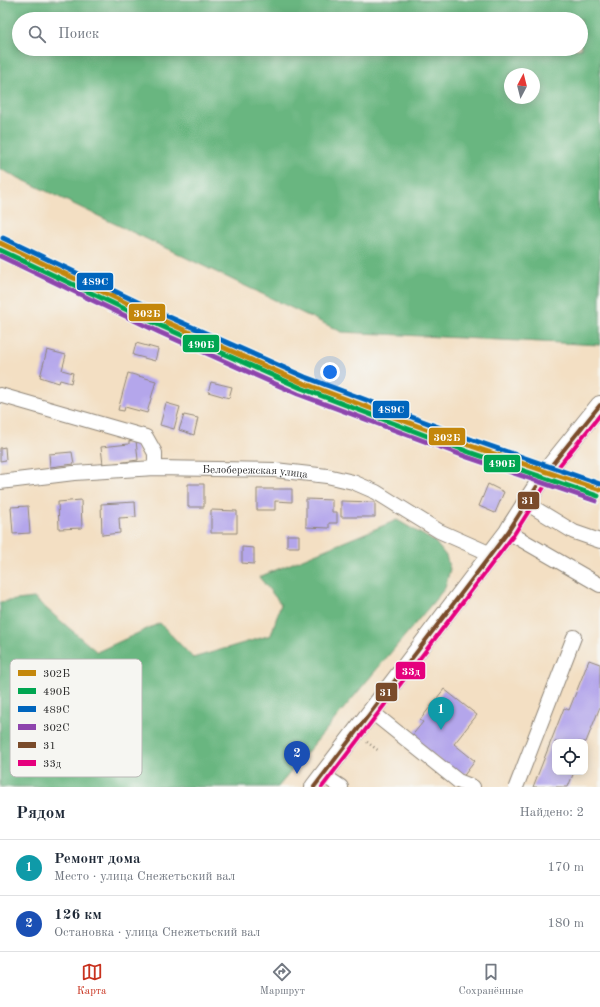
<!DOCTYPE html>
<html lang="ru">
<meta charset="utf-8">
<style>
body{margin:0;font-family:"Old Standard TT",serif;background:#f6f6f7;color:#1f2937}
.controls{position:absolute;right:12px;bottom:12px;display:grid;overflow:hidden;border-radius:8px;box-shadow:0 2px 10px #0003}
.controls button{width:36px;height:36px;display:grid;place-items:center;padding:0;border:0;border-bottom:1px solid #e0e1e3;background:#fff;color:#1f2937;font:20px sans-serif}
.compass{position:absolute;left:504px;top:68px;width:36px;height:36px;border-radius:50%;background:#fff;box-shadow:0 2px 10px #0003;rotate:7deg}
.you{position:absolute;left:330px;top:372px;width:14px;height:14px;margin:-10px;border:3px solid #fff;border-radius:50%;background:#1a73e8;box-shadow:0 0 0 6px #1a73e833}
.badge{display:grid;place-items:center;width:26px;height:26px;border-radius:50%;background:#c8321e;color:#fff;font-size:13px;font-weight:700}
.pin{position:absolute;translate:-50% -33px;filter:drop-shadow(0 1px 2px #0008)}
.pin::after{content:'';position:absolute;top:21px;width:14px;height:12px;background:inherit;clip-path:polygon(0 0,100% 0,50% 100%)}
.list{margin:0;padding:0;list-style:none}
h2{display:flex;justify-content:space-between;align-items:center;height:52px;margin:0;padding:0 16px;font-size:17px}
h2 small{font-size:13px;font-weight:400;color:#747a83}
.list li{display:grid;grid-template-columns:26px 1fr auto;gap:12px;align-items:center;box-sizing:border-box;height:56px;padding:0 16px;border-top:1px solid #e0e1e3}
.list b{display:block;font-size:15px;white-space:nowrap}
.list p{margin:0;font-size:13px;white-space:nowrap;color:#747a83}
.list em{font-size:13px;font-style:normal;color:#747a83}
.icon{flex:none;width:22px;height:22px;fill:none;stroke:currentColor;stroke-width:2;stroke-linecap:round;stroke-linejoin:round}
.map{position:relative;flex:none;width:600px;height:787px;overflow:hidden}
.search{position:absolute;background:#fff;box-shadow:0 2px 10px #0003;left:12px;right:12px;top:12px;height:44px;display:flex;align-items:center;gap:10px;box-sizing:border-box;padding:0 14px;border-radius:22px;color:#747a83;font-size:15px}
.sheet{height:164px;background:#fff}
nav{display:flex;justify-content:space-around;align-items:center;box-sizing:border-box;height:56px;border-top:1px solid #e0e1e3;background:#fff;font-size:11px;color:#747a83}
nav a{display:grid;justify-items:center;gap:2px}
nav .on{color:#c8321e}
.map>svg:first-child{display:block}
.forest{fill:#69b680;stroke:#4a7056;fill-rule:evenodd}
.building{fill:#b4a6eb}
.lines{fill:none;stroke-linecap:round;stroke-linejoin:round}
.minor-casing{stroke:#8f8577;stroke-width:16}
.major-casing{stroke:#8f8577;stroke-width:20}
.path{stroke:#8f8577;stroke-width:2.5;stroke-dasharray:1 3;stroke-linecap:butt}
.minor{stroke:#fff;stroke-width:14}
.major{stroke:#fff;stroke-width:18}
.bus-1-casing{stroke:#f6f6f2;stroke-width:7}
.bus-2-casing{stroke:#f6f6f2;stroke-width:7}
.bus-1{stroke:#7a4b2a;stroke-width:4}
.bus-2{stroke:#e5007d;stroke-width:4}
.rail-1-casing{stroke:#f6f6f2;stroke-width:8}
.rail-2-casing{stroke:#f6f6f2;stroke-width:8}
.rail-3-casing{stroke:#f6f6f2;stroke-width:8}
.rail-4-casing{stroke:#f6f6f2;stroke-width:8}
.rail-1{stroke:#c4870b;stroke-width:5}
.rail-2{stroke:#00a651;stroke-width:5}
.rail-3{stroke:#0065bd;stroke-width:5}
.rail-4{stroke:#8e44ad;stroke-width:5}
.labels{text-anchor:middle;stroke-width:3;stroke-linejoin:round;paint-order:stroke}
.street-label{font-size:11px;fill:#2b2b2b;stroke:#f6f6f2}
.key{fill:#f6f6f2;stroke:#b9b9b6;stroke-width:1}
.key-label{font-size:11px;fill:#2b2b2b}
.line-badge{stroke:#f6f6f2;stroke-width:1.5}
.badge-label{font-size:11px;text-anchor:middle;font-weight:bold;fill:#fff}
</style>
<div class="map">
<svg width="600" height="787" viewBox="0 0 600 787">
<rect width="100%" height="100%" fill="#f6f6f2"/>
<filter id="ink" filterUnits="userSpaceOnUse"><feTurbulence type="fractalNoise" baseFrequency=".025" numOctaves="2"/><feDisplacementMap in="SourceGraphic" scale="8" xChannelSelector="R" yChannelSelector="G"/><feConvolveMatrix kernelMatrix="1 2 1 2 8 2 1 2 1" color-interpolation-filters="sRGB"/></filter>
<filter id="wash" filterUnits="userSpaceOnUse"><feTurbulence type="fractalNoise" baseFrequency=".012" numOctaves="4" result="noise"/><feDisplacementMap in="SourceGraphic" scale="16" xChannelSelector="R" yChannelSelector="G"/><feGaussianBlur stdDeviation="0.9" result="paint"/><feColorMatrix in="noise" values="0 0 0 0 0 0 0 0 0 0 0 0 0 0 0 0 0 1.4 0 .05"/><feComposite in="paint" operator="in"/></filter>
<g filter="url(#wash)">
<rect width="100%" height="100%" fill="#f3dfc3"/>
<path class="forest" d="M0 0H600V345L342 332 0 169ZM19 19H581V49H19ZM510 74H534V98H510Z
M397 520 435 542 446 556 450 569 445 588 278 787H0V602L34 598 97 652 160 623 193 658 271 635 281 604 259 577Z"/>
<g id="blocks">
<path class="building" d="M136 343 158 349 155 361 133 355Z
M47 350 66 355 62 370 73 373 71 383 60 380 59 383 40 377Z
M128 373 156 381 147 413 125 407 124 411 118 410Z
M211 382 232 387 229 398 208 392Z
M166 403 180 407 174 429 160 425Z
M184 415 198 418 194 435 179 430Z
M136 440 138 460 103 465 101 447 129 444V441Z
M5 447 6 460 0 461V448Z
M72 452 74 464 50 467 49 454Z
M188 484H204V507H188Z
M488 484 504 492 495 513 479 506Z
M257 489H292V502L275 501V510H257Z
M306 499 332 500V512H337V523H329V528L306 527Z
M81 500 82 528 59 529 58 502Z
M341 501 375 502V517H341Z
M135 502 136 517 119 518 120 533 102 535 101 504Z
M28 506 30 533 13 534 11 507Z
M211 510 237 511V533H211Z
M287 535H299V547H287Z
M242 547 254 548V564L242 563Z
M589 660 600 664V707L586 742H555V772H574L568 787H533L564 708 569 710Z
M444 689 477 715 454 744 475 761 462 778 410 738 423 722 420 720Z"/>
</g>
</g>
<g filter="url(#ink)">
<use href="#blocks" fill-opacity="0" stroke="#8f8577" stroke-width="1"/>
<g class="lines">
<g class="minor-casing">
<g id="minor">
<path d="M0 395 146 437 155 453V468"/>
<path id="s1" d="M0 482 74 473 155 468 275 470 327 476 353 482 376 492 400 507 439 531 491 554"/>
<path d="M526 503 574 532 600 541"/>
<path d="M508 532 600 585"/>
<path d="M372 712 458 781 473 787"/>
<path d="M323 775 341 787"/>
<path d="M516 787 574 637"/>
</g>
</g>
<g class="major-casing">
<path id="major" d="M314 787 508 532 512 525 546 472 600 405"/>
</g>
<path class="path" d="M367 742 379 751"/>
<use href="#minor" class="minor"/>
<use href="#major" class="major"/>
<g class="bus-1-casing">
<path id="bus-1" d="M314 787 508 532 546 472 600 405"/>
</g>
<g class="bus-2-casing">
<path id="bus-2" d="M322 787 513 536 551 476 600 415"/>
</g>
<use href="#bus-1" class="bus-1"/>
<use href="#bus-2" class="bus-2"/>
<g class="rail-1-casing">
<path id="rail-1" d="M0 243 164 321 303 383 471 446 600 490"/>
</g>
<g class="rail-2-casing">
<path id="rail-2" d="M0 250 161 326 301 388 469 452 598 496"/>
</g>
<g class="rail-3-casing">
<path id="rail-3" d="M3 238 167 316 305 377 473 440 600 484"/>
</g>
<g class="rail-4-casing">
<path id="rail-4" d="M0 256 159 332 298 394 467 457 596 501"/>
</g>
<use href="#rail-1" class="rail-1"/>
<use href="#rail-2" class="rail-2"/>
<use href="#rail-3" class="rail-3"/>
<use href="#rail-4" class="rail-4"/>
</g>
</g>
<g class="labels">
<g class="street-label">
<text dy="4" stroke="none"><textPath href="#s1" startOffset="256">Белобережская улица</textPath></text>
</g>
</g>
<rect x="10" y="659" width="132" height="118" rx="6" class="key"/>
<rect x="18" y="670" width="18" height="6" fill="#c4870b"/>
<rect x="18" y="688" width="18" height="6" fill="#00a651"/>
<rect x="18" y="706" width="18" height="6" fill="#0065bd"/>
<rect x="18" y="724" width="18" height="6" fill="#8e44ad"/>
<rect x="18" y="742" width="18" height="6" fill="#7a4b2a"/>
<rect x="18" y="760" width="18" height="6" fill="#e5007d"/>
<g class="key-label">
<text x="43" y="677">302Б</text>
<text x="43" y="695">490Б</text>
<text x="43" y="713">489С</text>
<text x="43" y="731">302С</text>
<text x="43" y="749">31</text>
<text x="43" y="767">33д</text>
</g>
<g class="line-badge">
<rect x="76" y="272" width="38" height="19" rx="4" fill="#0065bd"/>
<rect x="128" y="303" width="38" height="19" rx="4" fill="#c4870b"/>
<rect x="182" y="334" width="38" height="19" rx="4" fill="#00a651"/>
<rect x="372" y="400" width="38" height="19" rx="4" fill="#0065bd"/>
<rect x="428" y="427" width="38" height="19" rx="4" fill="#c4870b"/>
<rect x="483" y="454" width="38" height="19" rx="4" fill="#00a651"/>
<rect x="517" y="491" width="23" height="19" rx="4" fill="#7a4b2a"/>
<rect x="395" y="661" width="31" height="19" rx="4" fill="#e5007d"/>
<rect x="375" y="682" width="23" height="20" rx="4" fill="#7a4b2a"/>
</g>
<g class="badge-label">
<text x="95" y="285">489С</text>
<text x="147" y="317">302Б</text>
<text x="201" y="348">490Б</text>
<text x="391" y="413">489С</text>
<text x="447" y="441">302Б</text>
<text x="502" y="467">490Б</text>
<text x="528" y="504">31</text>
<text x="411" y="675">33д</text>
<text x="386" y="696">31</text>
</g>
</svg>
<div class="controls">
<button><svg class="icon" aria-label="locate" viewBox="0 0 24 24"><circle cx="12" cy="12" r="6"/><path d="M12 2v4M12 18v4M2 12h4M18 12h4"/></svg></button>
</div>
<svg class="compass" viewBox="-18 -18 36 36"><path d="M0-13l5 13h-10z" fill="#e53935"/><path d="M0 13l5-13h-10z" fill="#747a83"/></svg>
<div class="you"></div>
<div class="pin badge" style="left:441px;top:730px;background:#0f9aa8">1</div>
<div class="pin badge" style="left:297px;top:774px;background:#1a4fb4">2</div>
<div class="search"><svg class="icon" aria-label="search" viewBox="0 0 24 24"><circle cx="10" cy="10" r="6"/><path d="M15 15l6 6"/></svg>Поиск</div>
</div>
<section class="sheet">
<h2>Рядом<small>Найдено: 2</small></h2>
<ul class="list">
<li><span class="badge" style="background:#0f9aa8">1</span><div><b>Ремонт дома</b><p>Место · улица Снежетьский вал</p></div><em>170 m</em></li>
<li><span class="badge" style="background:#1a4fb4">2</span><div><b>126 км</b><p>Остановка · улица Снежетьский вал</p></div><em>180 m</em></li>
</ul>
</section>
<nav>
<a class="on"><svg class="icon" aria-label="map" viewBox="0 0 24 24"><path d="M3 6l6-2 6 2 6-2v14l-6 2-6-2-6 2zM9 4v14M15 6v14"/></svg>Карта</a>
<a><svg class="icon" aria-label="directions" viewBox="0 0 24 24"><path d="M12 3l9 9-9 9-9-9zM9 14v-3h6M13 9l2 2-2 2"/></svg>Маршрут</a>
<a><svg class="icon" aria-label="saved" viewBox="0 0 24 24"><path d="M7 4h10v16l-5-4-5 4z"/></svg>Сохранённые</a>
</nav>
